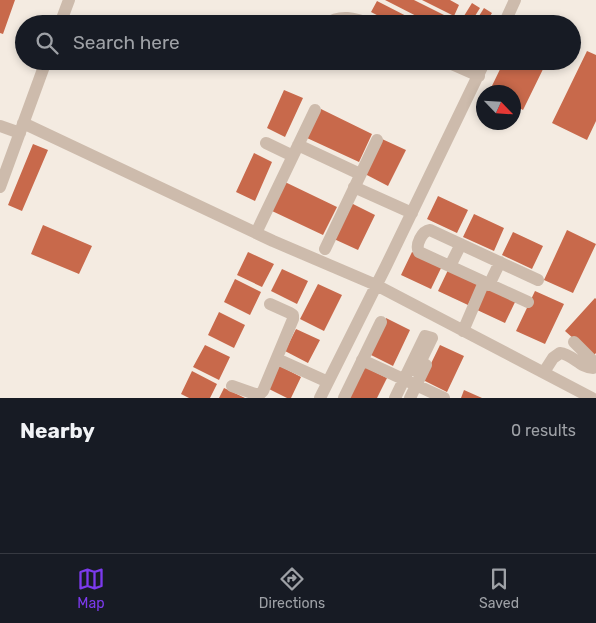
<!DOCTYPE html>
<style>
body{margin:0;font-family:Rubik,sans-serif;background:#20242c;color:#f1f3f6}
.compass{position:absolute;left:476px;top:85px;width:45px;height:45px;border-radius:50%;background:#171b24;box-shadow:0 2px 8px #0003;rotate:115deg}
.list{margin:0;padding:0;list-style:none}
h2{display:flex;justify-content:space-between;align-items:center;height:65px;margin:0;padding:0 20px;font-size:21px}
h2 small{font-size:16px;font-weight:400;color:#9ea1a6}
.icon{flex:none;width:28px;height:28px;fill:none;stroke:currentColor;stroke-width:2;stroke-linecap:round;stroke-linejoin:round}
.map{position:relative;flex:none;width:596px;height:398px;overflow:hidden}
.search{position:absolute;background:#171b24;box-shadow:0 2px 8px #0003;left:15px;right:15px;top:15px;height:55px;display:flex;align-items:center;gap:12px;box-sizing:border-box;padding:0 18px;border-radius:28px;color:#9ea1a6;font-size:19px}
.sheet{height:155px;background:#171b24}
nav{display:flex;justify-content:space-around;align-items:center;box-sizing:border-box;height:70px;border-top:1px solid #363941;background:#171b24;font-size:14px;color:#9ea1a6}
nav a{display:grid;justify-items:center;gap:2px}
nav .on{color:#7c3aed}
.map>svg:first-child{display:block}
.building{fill:#c8694b}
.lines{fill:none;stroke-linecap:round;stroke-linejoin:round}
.minor{stroke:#cdbbac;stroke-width:12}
</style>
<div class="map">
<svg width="596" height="398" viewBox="0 0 596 398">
<rect width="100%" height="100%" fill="#f4ebe1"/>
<path class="building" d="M0 0H15L3 34 0 33Z
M385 0H414L452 19 449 24H432Z
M422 0H450L459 5 454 16Z
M377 1 422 24H394L371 12Z
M472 3 480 8 470 24H459Z
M484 8 492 13 485 24H474Z
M587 51 596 55V121L587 140 552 123Z
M504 61H547L523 110 514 105V92H489Z
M284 90 303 98 285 137 267 128Z
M321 109 372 134 359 162 307 138Z
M382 139 406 150 388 186 365 174Z
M33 144 48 150 22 211 8 205Z
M254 153 272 162 255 201 236 192Z
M285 182 337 207 323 235 272 211Z
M438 196 468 210 457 233 427 219Z
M351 203 375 215 358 250 334 239Z
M474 214 504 228 494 251 463 237Z
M43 225 92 246 79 274 31 254Z
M567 230 596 244 573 293 544 280Z
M513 232 543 246 532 269 502 255Z
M248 252 274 264 262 287 237 275Z
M412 252 442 266 431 289 401 275Z
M449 268 479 282 468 305 438 291Z
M282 269 308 281 297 304 271 291Z
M235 279 261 292 250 315 224 302Z
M318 284 342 295 324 331 300 319Z
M486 286 516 300 505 323 475 309Z
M535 291 564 304 545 344 516 331Z
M595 298 596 299V353L593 356 565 331Z
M219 312 245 325 234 348 208 335Z
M386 318 410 330 393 366 369 354Z
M296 329 320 340 308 363 285 351Z
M205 345 230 357 219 380 193 367Z
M440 345 464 356 447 392 423 380Z
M278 365 301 377 291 398H287L267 388Z
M363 366 387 378 377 398H348Z
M192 371 217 384 210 398H189L181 394Z
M224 388 245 398H219Z
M464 390 482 398H461Z"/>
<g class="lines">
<path class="minor" d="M60 24 69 0
M326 24C340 14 355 18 370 24
M504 24 515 0
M445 61 479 76
M23 123 273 241 376 285 441 319 592 398
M0 126 20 133
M266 143 293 156
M298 145 360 174
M0 187 46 61
M354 187 412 213
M256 233 315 110
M325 249 377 140
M450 266 461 244
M489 285 500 262
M528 302 419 252C415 245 422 231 430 230L538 280
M463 331 484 282
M277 359 328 382
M362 360 444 398
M544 372 553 358 560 353C572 354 581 368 593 368L595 363 574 342
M232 386 255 394H260L263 391 293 319V315L290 313 270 304
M320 398 386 266 485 61
M344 398 381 322
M395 398 425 336 432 338 416 371
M410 398 426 365"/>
</g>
</svg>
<svg class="compass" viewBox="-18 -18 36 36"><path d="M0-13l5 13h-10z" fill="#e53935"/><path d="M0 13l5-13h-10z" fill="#9ea1a6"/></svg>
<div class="search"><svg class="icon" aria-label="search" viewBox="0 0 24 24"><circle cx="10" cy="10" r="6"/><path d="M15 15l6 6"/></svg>Search here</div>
</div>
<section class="sheet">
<h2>Nearby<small>0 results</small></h2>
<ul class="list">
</ul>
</section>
<nav>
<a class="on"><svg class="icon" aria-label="map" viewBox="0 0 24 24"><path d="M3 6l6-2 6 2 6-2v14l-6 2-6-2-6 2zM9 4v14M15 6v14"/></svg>Map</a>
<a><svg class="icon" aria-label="directions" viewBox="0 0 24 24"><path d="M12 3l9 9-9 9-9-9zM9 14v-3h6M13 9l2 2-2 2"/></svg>Directions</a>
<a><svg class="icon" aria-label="saved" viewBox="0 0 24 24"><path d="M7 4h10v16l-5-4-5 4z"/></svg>Saved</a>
</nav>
